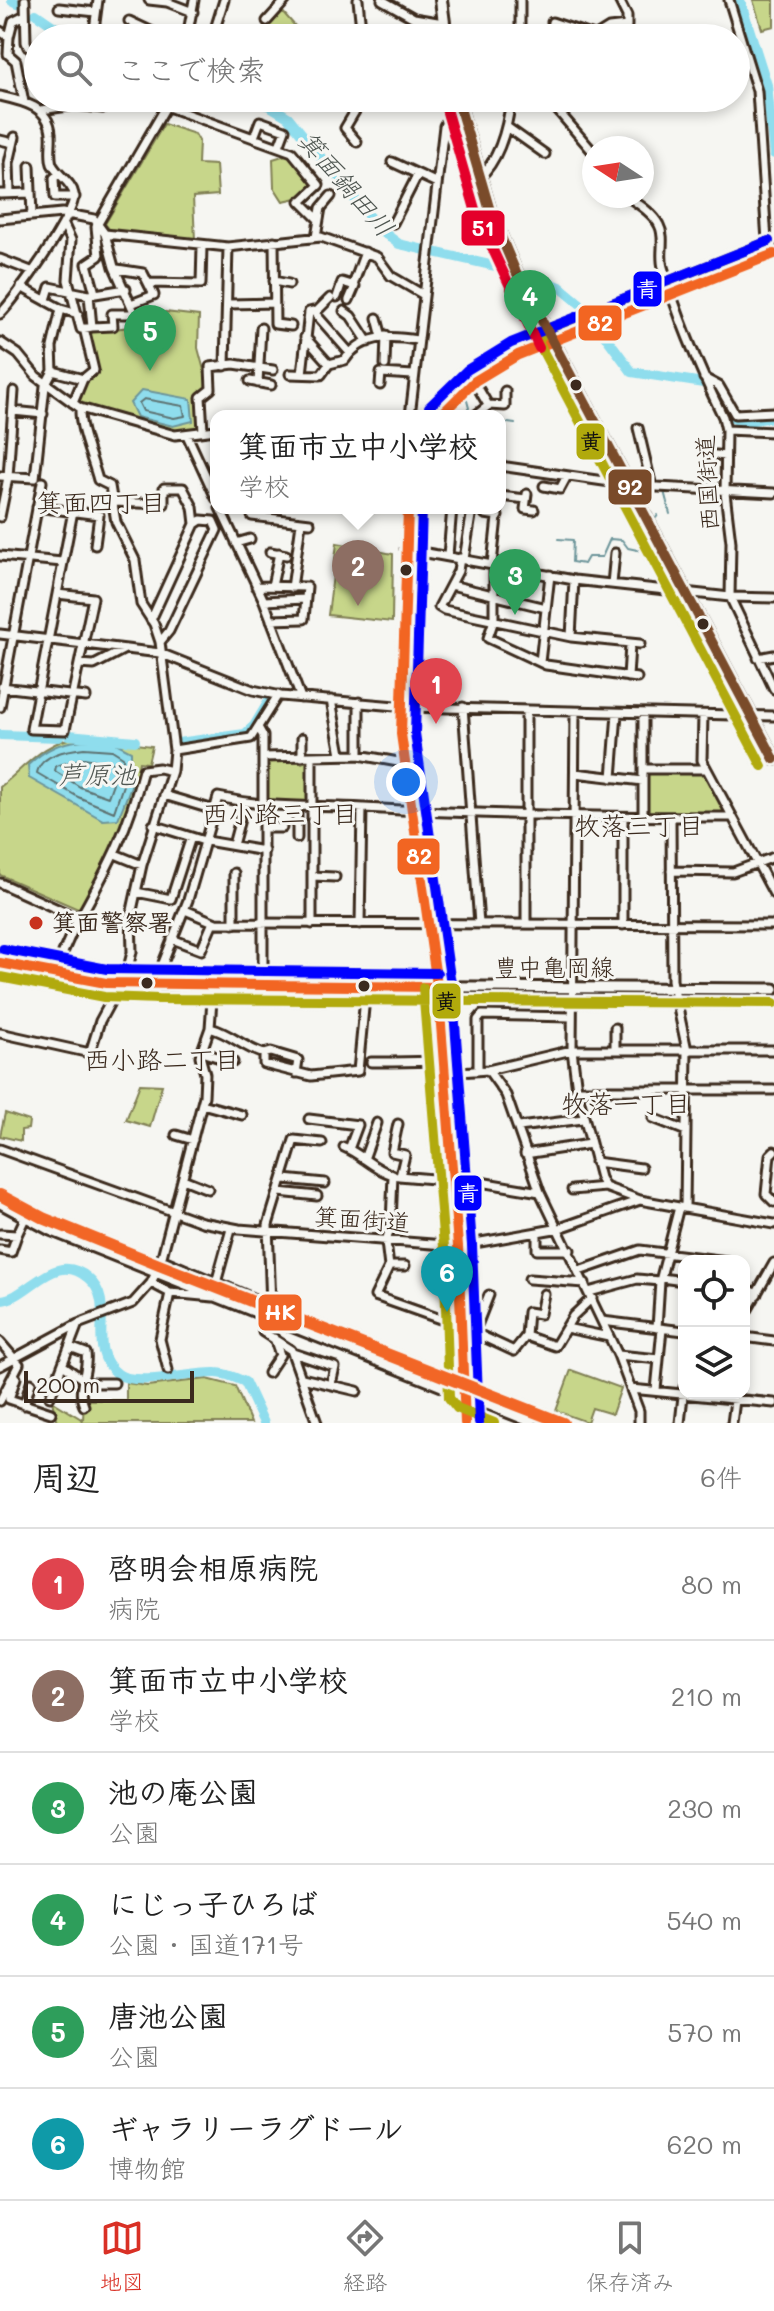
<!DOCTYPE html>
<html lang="ja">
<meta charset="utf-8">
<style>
body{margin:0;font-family:Mali,"Klee One",sans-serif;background:#f6f6f6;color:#222}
.controls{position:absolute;right:24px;bottom:24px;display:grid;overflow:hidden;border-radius:16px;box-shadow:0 4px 12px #0003}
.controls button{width:72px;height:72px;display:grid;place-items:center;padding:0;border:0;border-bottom:2px solid #e0e0e0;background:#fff;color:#222;font:40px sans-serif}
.compass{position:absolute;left:582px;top:136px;width:72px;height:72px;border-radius:50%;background:#fff;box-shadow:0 4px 12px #0003;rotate:282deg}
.scale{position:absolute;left:24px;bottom:20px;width:170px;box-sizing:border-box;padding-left:8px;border:4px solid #3b2a1e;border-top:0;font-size:22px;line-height:28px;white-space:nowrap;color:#3b2a1e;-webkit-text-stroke:6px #f6f6f2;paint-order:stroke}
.you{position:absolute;left:406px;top:782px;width:28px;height:28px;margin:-20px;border:6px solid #fff;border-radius:50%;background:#1a73e8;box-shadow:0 0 0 12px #1a73e833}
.badge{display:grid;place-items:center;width:52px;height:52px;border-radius:50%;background:#d93025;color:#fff;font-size:26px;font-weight:700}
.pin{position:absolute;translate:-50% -66px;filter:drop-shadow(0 2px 4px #0008)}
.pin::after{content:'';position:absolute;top:42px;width:28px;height:24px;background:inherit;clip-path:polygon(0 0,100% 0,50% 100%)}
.popup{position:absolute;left:210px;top:410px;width:296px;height:104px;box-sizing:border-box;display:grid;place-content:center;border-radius:16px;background:#fff;filter:drop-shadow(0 2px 6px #0005);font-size:26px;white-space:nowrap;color:#767676}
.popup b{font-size:30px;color:#222}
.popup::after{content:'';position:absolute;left:50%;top:100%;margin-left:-16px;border:16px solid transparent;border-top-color:#fff}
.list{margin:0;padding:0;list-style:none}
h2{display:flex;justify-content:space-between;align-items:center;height:104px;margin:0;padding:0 32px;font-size:34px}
h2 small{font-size:26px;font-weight:400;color:#767676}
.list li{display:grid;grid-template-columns:52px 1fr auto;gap:24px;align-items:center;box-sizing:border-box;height:112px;padding:0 32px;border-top:2px solid #e0e0e0}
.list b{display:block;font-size:30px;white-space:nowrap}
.list p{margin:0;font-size:26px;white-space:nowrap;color:#767676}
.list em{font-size:26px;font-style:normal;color:#767676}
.icon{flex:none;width:44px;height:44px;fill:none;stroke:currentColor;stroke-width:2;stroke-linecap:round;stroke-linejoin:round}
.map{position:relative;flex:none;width:774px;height:1423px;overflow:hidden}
.search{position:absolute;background:#fff;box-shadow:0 4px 12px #0003;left:24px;right:24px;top:24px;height:88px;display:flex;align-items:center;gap:20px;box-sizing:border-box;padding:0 28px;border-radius:44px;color:#767676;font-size:30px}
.sheet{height:776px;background:#fff}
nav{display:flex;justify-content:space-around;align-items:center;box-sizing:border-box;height:112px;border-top:2px solid #e0e0e0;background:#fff;font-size:22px;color:#767676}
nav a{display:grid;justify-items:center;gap:4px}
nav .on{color:#d93025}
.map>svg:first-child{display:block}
.green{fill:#c7d68a;stroke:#818054;stroke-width:2}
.water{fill:#8fdded;stroke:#6d959a;stroke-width:2}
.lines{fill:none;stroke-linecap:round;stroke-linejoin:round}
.shore{stroke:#5d7271;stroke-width:2}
.stream{stroke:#6d959a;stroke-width:2}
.river{stroke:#8fdded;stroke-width:10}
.minor-casing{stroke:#3b2a1e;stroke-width:13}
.major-casing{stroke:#3b2a1e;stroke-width:15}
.highway-casing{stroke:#3b2a1e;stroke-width:16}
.minor{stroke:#f6f6f2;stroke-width:7}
.major{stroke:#f6f6f2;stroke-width:9}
.highway{stroke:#f6f6f2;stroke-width:10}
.bus-1-casing{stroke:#f6f6f2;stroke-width:16}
.bus-2-casing{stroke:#f6f6f2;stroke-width:16}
.bus-3-casing{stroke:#f6f6f2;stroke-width:16}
.bus-4-casing{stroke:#f6f6f2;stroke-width:16}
.bus-5-casing{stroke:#f6f6f2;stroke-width:16}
.bus-1{stroke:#f26522;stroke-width:10}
.bus-2{stroke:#b1aa0c;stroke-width:10}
.bus-3{stroke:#00f;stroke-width:10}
.bus-4{stroke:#7a4b2a;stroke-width:10}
.bus-5{stroke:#e4002b;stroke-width:10}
.rail-1-casing{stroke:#f6f6f2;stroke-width:18}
.rail-1{stroke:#f26627;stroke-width:12}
.bus-dot{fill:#3b2a1e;stroke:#f6f6f2;stroke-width:3}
.poi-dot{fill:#c8321e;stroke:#f6f6f2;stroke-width:3}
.labels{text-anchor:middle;stroke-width:6;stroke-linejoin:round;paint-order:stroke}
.street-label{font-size:24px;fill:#3b2a1e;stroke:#f6f6f2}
.poi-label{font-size:24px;font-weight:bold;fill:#3b2a1e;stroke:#f6f6f2;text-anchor:start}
.water-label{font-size:26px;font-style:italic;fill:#505752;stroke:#f6f6f2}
.neighbourhood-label{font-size:26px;fill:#3b2a1e;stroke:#f6f6f2}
.line-badge{stroke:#f6f6f2;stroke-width:3}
.badge-label{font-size:22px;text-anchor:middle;font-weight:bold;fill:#fff}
.pale-badge-label{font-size:22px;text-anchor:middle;font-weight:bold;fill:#111}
</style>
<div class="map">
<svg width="774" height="1423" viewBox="0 0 774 1423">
<rect width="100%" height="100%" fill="#f6f6f2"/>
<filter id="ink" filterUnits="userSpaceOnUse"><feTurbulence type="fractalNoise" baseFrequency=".0125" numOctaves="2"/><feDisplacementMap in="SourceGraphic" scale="16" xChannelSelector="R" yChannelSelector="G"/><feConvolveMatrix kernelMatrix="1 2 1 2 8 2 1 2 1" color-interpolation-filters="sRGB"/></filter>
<g filter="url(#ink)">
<path class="green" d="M753 0H774V26L762 29Z
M281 10 302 34 300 38 254 36Z
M164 124 195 134 199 141 198 164 216 165 218 195 193 197 195 240 110 230 105 224Z
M289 154 312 185 301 197 283 201 274 187 273 159Z
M165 312 199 316 198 348 209 389 202 393 199 428 175 432 77 404 85 381 96 368 85 333 136 326 139 321 163 324Z
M337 543 393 554 392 622 328 615Z
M80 737 152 746 148 763 139 762C131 813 113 870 78 909L0 875V787C26 766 45 740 80 737Z
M307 759 308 805 267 802 266 763 269 760Z
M646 772 708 774 728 811 725 815 648 813Z
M140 1084 162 1085 150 1127 126 1120Z
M5 1113 29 1121 28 1129 21 1130V1141L0 1136Z
M571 1370 621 1388 612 1414 592 1408 587 1422 556 1411Z
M207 1379 235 1386 251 1423H57L52 1401 83 1420 84 1400H126V1383L147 1386Z"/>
<path class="water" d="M142 390 191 399 193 421 173 426 137 417 130 403Z
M84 740 114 742 131 751V786L118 819 103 820 29 778 28 765C45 749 60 742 84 740Z"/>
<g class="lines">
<path class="shore" d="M144 399 183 406 185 416 174 418 143 411 139 403Z
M84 748 112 750 123 757V785L114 812 78 797 37 773C41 754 67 750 84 748Z
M84 758 113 763V783L108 797 80 787 55 771 56 766Z"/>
<path class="stream" d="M462 416 469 408 466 397
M500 417 501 422 515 424
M660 491H664L670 514
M656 518 658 515
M558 539 573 540 572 562 584 564 588 557H602L610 539 622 540 628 548 642 551 648 540"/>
<path class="river" d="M12 0 18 3
M740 0 767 85 774 154
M36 14 71 38
M246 98 270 106 288 117 379 229 399 244 499 267
M534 277 560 287 584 307 632 372 710 384 735 419 746 421 774 417
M1 735 59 737
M68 735 135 741
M178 743 245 734 254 726 269 701
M0 1300C28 1300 54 1248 88 1278 119 1304 83 1348 118 1374 136 1387 191 1372 216 1373 226 1373 236 1378 245 1382L264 1423"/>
<g class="minor-casing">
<path id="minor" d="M25 0 26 42 28 47 38 50
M149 0 167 2 193 12
M358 0 362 38
M382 0 414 18 443 23
M729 0 757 91 767 241 774 250
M59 8 96 12
M129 21 165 38
M267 21 286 0
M552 22 594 36
M0 31 9 37 8 54 16 61 24 102
M188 36 215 29 224 0
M9 37 13 21 25 15
M187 37 194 0
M93 38 98 0
M520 38V0
M593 38 609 28 627 26V16L619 0
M0 96C22 101 49 106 51 133 52 143 49 154 52 164 57 175 72 182 74 194 78 211 15 300 0 314
M401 98 403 100
M547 98 594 153
M168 107 292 152 319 185 301 202
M41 110 75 105 103 108 106 98
M507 127 545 154
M254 137 260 121 285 130 279 146
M0 140 13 143
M357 142 345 128 363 98
M392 162 437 183
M30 166 32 216
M59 174 54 178 55 197H75
M479 178C500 159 508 125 511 98
M10 193 9 163 15 137
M0 194 31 193
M627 196C638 204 653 213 659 225 666 238 659 254 663 267 678 319 699 368 723 417L726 430 725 493 731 542 730 597 774 689
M300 201 318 219
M0 219 62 213 94 219 105 234 228 247 321 237 377 257 391 276 422 294
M393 223 418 174
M64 225 71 240 68 280 81 329 92 327 89 295
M316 237 321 208 331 196
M274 241 275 324 291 326
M0 259 31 271
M117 269 143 273 148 283
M274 281 289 284
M353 285 365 252
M21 287 61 309 78 314
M95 293 87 264 99 256 96 227 171 98
M337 297 342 282 355 286 349 300
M46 300 50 287 89 295 126 289
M131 304 154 295 148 283 201 284 202 246
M229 304 274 303
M344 311 351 316 368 342
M315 313 330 298
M377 318 382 337
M92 327 113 326 112 314H135L114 267 105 234
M305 337 329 364
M0 342 18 354 36 376 80 408 175 435 216 430
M385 365 386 335
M225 366 228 247
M53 371 83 379
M290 374 321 375 329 364 345 360C361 335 389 335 417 340
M302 374 309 312 313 311 350 353
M704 378 719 386 735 414 774 412
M250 381 271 385
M474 381 488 405 505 406V391
M258 383 261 328
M380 385 381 373 413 375
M73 403 83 379 94 370 84 328
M80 408C79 430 92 457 98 480L110 486 116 522 135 560 141 604 154 624 160 642 174 750 172 771 142 865 131 915 132 952 124 984
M13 411 43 414
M476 415 488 406
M410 416 444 126 448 119 460 114
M440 416C461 387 487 371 518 355L774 254
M638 428 652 487
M726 430 774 432
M203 431 201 397 211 389 210 367 234 364 273 370
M187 435 216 498
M707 454 725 456
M500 466 638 486 774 493
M0 476 35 478 45 386 53 371 52 347 61 309
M544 486 560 489 567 476
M527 494 525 509 534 510
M500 496 526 499
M113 502 164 504V488H183L193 507 195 524
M37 507 99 515 95 545
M220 508 264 601 301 698
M408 508 401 734 439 999 458 1246 465 1423
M485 514 498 516
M252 516 310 523
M0 517 8 477 14 391
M236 543 250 539
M405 549 574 580 730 597 774 598
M270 552 286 555
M448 555 452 508
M0 556 62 562
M460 558 458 571 439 607 444 610 571 637 640 644
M464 559 471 516
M492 564 498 508
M494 564V620L488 638 546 665 637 678
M612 584 615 553
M451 585 546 608
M256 586 307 587 304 619 271 620
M272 586 279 553
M292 588 301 523
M57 594 93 598 65 730 31 729 73 511
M264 601 305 599
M151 620 195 524 201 520 213 521 217 530 169 631 160 642
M0 634 160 653 253 690 281 696 407 707 774 716
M571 637 574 580
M758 658 774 655
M540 662 550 575
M79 664 94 665 125 649
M628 677 630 645
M2 687 86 697
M331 700 341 754
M0 707 42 482
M463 707 479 924
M575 712 572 1050 577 1090 600 1178 605 1187 640 1200
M643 713V817
M703 715 702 760 774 894
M259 729 263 736V986
M302 738V757
M174 750 251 738 278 695
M359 755V702
M263 757 359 755 404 763
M643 769H706
M575 773 643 781
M612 778 617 713
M164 795 214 810
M623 817V925
M671 817 672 980 687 1050 685 1208
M153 825 201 840 264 851
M264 828H282
M297 838V808
M233 845 240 819
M115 854 142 865
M671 871 733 872 774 857
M234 873V924
M312 876 335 877
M0 883 75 917 76 923 53 975
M136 892 171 899 191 837
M185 910 216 923 774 925
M75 917 82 914C111 862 128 829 143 770L159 768 172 771
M312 924V757
M360 924 362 808
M526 924V710
M172 939 201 950 213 922
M160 985 163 963 188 900 218 797C272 809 311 805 364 808 487 815 609 817 732 817
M210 1028C232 1034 242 1047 264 1054V1064L311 1076 358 1071 366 987
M0 1033 90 1053 100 1021 120 984
M615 1050V1028
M201 1052 233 1062
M264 1054 271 1052 298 1060 296 1073
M371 1062H390
M392 1062 444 1061
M488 1070 506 1095 540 1192 618 1355 639 1411V1423
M478 1071V1020L482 1015 572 1017
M445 1073 488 1070 572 1050H774
M577 1090H774
M202 1104 242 1115
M653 1118 686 1131
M309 1119 358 1125 349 1149
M398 1124 392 1152 405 1155 400 1176
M519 1127 583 1119
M176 1135 193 1140
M344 1147C363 1155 373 1169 393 1175L391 1224 386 1242 389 1267 375 1296 460 1326 514 1351 526 1336 555 1346 573 1316 592 1298
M0 1149 202 1222 239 1229 458 1246 560 1228 640 1200 774 1224
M774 1151 770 1155 766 1194 774 1202
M525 1154 590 1144
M364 1159 377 1123
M595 1162 641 1168
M399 1176 433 1179
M183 1179 208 1189
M284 1179 325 1183
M480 1182 540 1192
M572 1190 605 1187
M279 1192 317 1196
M0 1204 50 1231 532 1423
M537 1233V1250H570
M0 1234 17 1235 25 1218
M0 1250 11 1252 17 1235
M161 1259 271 1306 268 1225 294 1140 322 1143
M389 1266H405
M579 1271 640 1250 727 1261
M661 1278 684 1281
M529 1279 585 1283
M151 1283 170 1293 213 1297
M216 1283 231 1229
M744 1288 757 1294
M589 1292 637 1279 660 1281
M263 1316V1332L291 1350 317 1423
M744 1316 774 1263
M602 1321 684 1331
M566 1328 609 1337
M657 1328 660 1281 679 1207
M474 1333 489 1295
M526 1336 528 1312 540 1314 544 1294
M744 1337 774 1341
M0 1342 19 1364 0 1401
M70 1347 86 1353C89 1371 76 1389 84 1406
M293 1353 335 1367 331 1384
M618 1355 659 1359
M0 1366 78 1324 133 1303 151 1283 160 1264 204 1096 205 1074 200 1056 210 1028 213 986
M64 1366 88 1383H114
M168 1370 160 1339 170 1293
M268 1373 280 1355 274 1338
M16 1378 9 1399 51 1413
M302 1378 357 1391
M631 1389 774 1403
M656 1390 662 1329
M50 1397 78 1324
M24 1405 31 1383
M680 1423 684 1387
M732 1423 736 1393"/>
</g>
<g class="major-casing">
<path id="major" d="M0 963 106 983 160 985 774 989"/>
</g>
<g class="highway-casing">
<path id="highway" d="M441 0 446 38
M457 98 490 211 515 270 774 759"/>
</g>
<use href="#minor" class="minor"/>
<use href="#major" class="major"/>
<use href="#highway" class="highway"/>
<g class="bus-1-casing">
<path id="bus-1" d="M440 416 475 381 518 355 774 254
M408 508 401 734 439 999 458 1246 465 1423
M0 963 106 983 437 987"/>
</g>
<g class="bus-2-casing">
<path id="bus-2" d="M762 766 538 342 547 329 769 241
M0 977 104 997 159 999 774 1003
M423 988 444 1247 449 1398 457 1408 494 1423"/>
</g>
<g class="bus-3-casing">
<path id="bus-3" d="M429 407 467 370 511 343 769 241
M422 508 415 733 453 998 472 1245 479 1422
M3 949 107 969 437 973"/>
</g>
<g class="bus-4-casing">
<path id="bus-4" d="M457 98 490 211 515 270 774 759"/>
</g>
<g class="bus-5-casing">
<path id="bus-5" d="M444 102 477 216 539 348"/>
</g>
<use href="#bus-1" class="bus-1"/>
<use href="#bus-2" class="bus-2"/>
<use href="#bus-3" class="bus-3"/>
<use href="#bus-4" class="bus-4"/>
<use href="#bus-5" class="bus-5"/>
<g class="rail-1-casing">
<path id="rail-1" d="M0 1195 43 1218 159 1265 563 1423"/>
</g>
<use href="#rail-1" class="rail-1"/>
</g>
</g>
<g class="bus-dot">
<circle cx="576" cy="385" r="7"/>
<circle cx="406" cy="570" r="7"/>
<circle cx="703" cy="624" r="7"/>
<circle cx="147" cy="983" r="7"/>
<circle cx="364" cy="986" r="7"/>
</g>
<circle class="poi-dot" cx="36" cy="923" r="8"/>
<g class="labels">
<g class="street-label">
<text transform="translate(708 483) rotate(-93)" y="8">西国街道</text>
<text x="554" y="976">豊中亀岡線</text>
<text transform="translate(362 1220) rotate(4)" y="8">箕面街道</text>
</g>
<g class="poi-label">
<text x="52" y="931">箕面警察署</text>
</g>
<g class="water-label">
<text transform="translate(346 184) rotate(49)" y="9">箕面鍋田川</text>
<text x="97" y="784">芦原池</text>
</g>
<g class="neighbourhood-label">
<text x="101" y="512">箕面四丁目</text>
<text x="280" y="823">西小路三丁目</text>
<text x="639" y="835">牧落三丁目</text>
<text x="162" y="1069">西小路二丁目</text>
<text x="626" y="1113">牧落一丁目</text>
</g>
</g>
<g class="line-badge">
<rect x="460" y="209" width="46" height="38" rx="8" fill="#e4002b"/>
<rect x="632" y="270" width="31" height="38" rx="8" fill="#00f"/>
<rect x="577" y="304" width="46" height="38" rx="8" fill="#f26522"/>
<rect x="575" y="422" width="31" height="39" rx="8" fill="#b1aa0c"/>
<rect x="607" y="468" width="46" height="38" rx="8" fill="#7a4b2a"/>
<rect x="396" y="837" width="45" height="39" rx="8" fill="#f26522"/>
<rect x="431" y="982" width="31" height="38" rx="8" fill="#b1aa0c"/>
<rect x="453" y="1174" width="30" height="38" rx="8" fill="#00f"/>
<rect x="257" y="1293" width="46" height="39" rx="8" fill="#f26627"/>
</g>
<g class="badge-label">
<text x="483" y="236">51</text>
<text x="647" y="297">青</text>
<text x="600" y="331">82</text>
<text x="630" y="495">92</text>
<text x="419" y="864">82</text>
<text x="468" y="1201">青</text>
<text x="280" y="1320">HK</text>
</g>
<g class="pale-badge-label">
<text x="591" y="449">黄</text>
<text x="446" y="1009">黄</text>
</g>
</svg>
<div class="controls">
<button><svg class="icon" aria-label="locate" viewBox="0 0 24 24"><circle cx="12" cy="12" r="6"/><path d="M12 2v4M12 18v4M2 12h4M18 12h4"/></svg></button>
<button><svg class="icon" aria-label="layers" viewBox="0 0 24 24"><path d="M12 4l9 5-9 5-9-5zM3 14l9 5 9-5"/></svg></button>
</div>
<svg class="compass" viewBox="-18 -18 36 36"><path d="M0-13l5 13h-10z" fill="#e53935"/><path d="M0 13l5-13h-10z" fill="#767676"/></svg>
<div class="scale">200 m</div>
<div class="you"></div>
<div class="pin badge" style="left:436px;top:724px;background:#e0444e">1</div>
<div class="pin badge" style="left:358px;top:606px;background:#8d6e63">2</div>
<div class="popup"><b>箕面市立中小学校</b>学校</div>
<div class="pin badge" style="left:515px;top:615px;background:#2e9e5b">3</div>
<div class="pin badge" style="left:530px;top:336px;background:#2e9e5b">4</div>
<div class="pin badge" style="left:150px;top:371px;background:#2e9e5b">5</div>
<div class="pin badge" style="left:447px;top:1312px;background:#0f9aa8">6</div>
<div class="search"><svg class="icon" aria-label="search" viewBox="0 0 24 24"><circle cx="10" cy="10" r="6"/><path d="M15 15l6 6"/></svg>ここで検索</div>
</div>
<section class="sheet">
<h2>周辺<small>6件</small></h2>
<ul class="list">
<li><span class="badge" style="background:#e0444e">1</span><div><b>啓明会相原病院</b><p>病院</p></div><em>80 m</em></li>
<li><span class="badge" style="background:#8d6e63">2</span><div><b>箕面市立中小学校</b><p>学校</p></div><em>210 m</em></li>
<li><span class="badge" style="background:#2e9e5b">3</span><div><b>池の庵公園</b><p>公園</p></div><em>230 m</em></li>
<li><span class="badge" style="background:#2e9e5b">4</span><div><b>にじっ子ひろば</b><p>公園 · 国道171号</p></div><em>540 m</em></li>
<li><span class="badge" style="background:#2e9e5b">5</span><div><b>唐池公園</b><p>公園</p></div><em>570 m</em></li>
<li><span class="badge" style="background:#0f9aa8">6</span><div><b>ギャラリーラグドール</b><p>博物館</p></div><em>620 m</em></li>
</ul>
</section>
<nav>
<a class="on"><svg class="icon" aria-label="map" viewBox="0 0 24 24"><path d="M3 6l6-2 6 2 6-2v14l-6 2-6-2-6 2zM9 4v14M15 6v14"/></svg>地図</a>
<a><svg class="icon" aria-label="directions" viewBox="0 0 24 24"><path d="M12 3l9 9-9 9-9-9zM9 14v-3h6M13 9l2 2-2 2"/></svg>経路</a>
<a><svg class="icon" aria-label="saved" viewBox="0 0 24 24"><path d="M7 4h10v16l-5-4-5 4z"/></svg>保存済み</a>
</nav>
